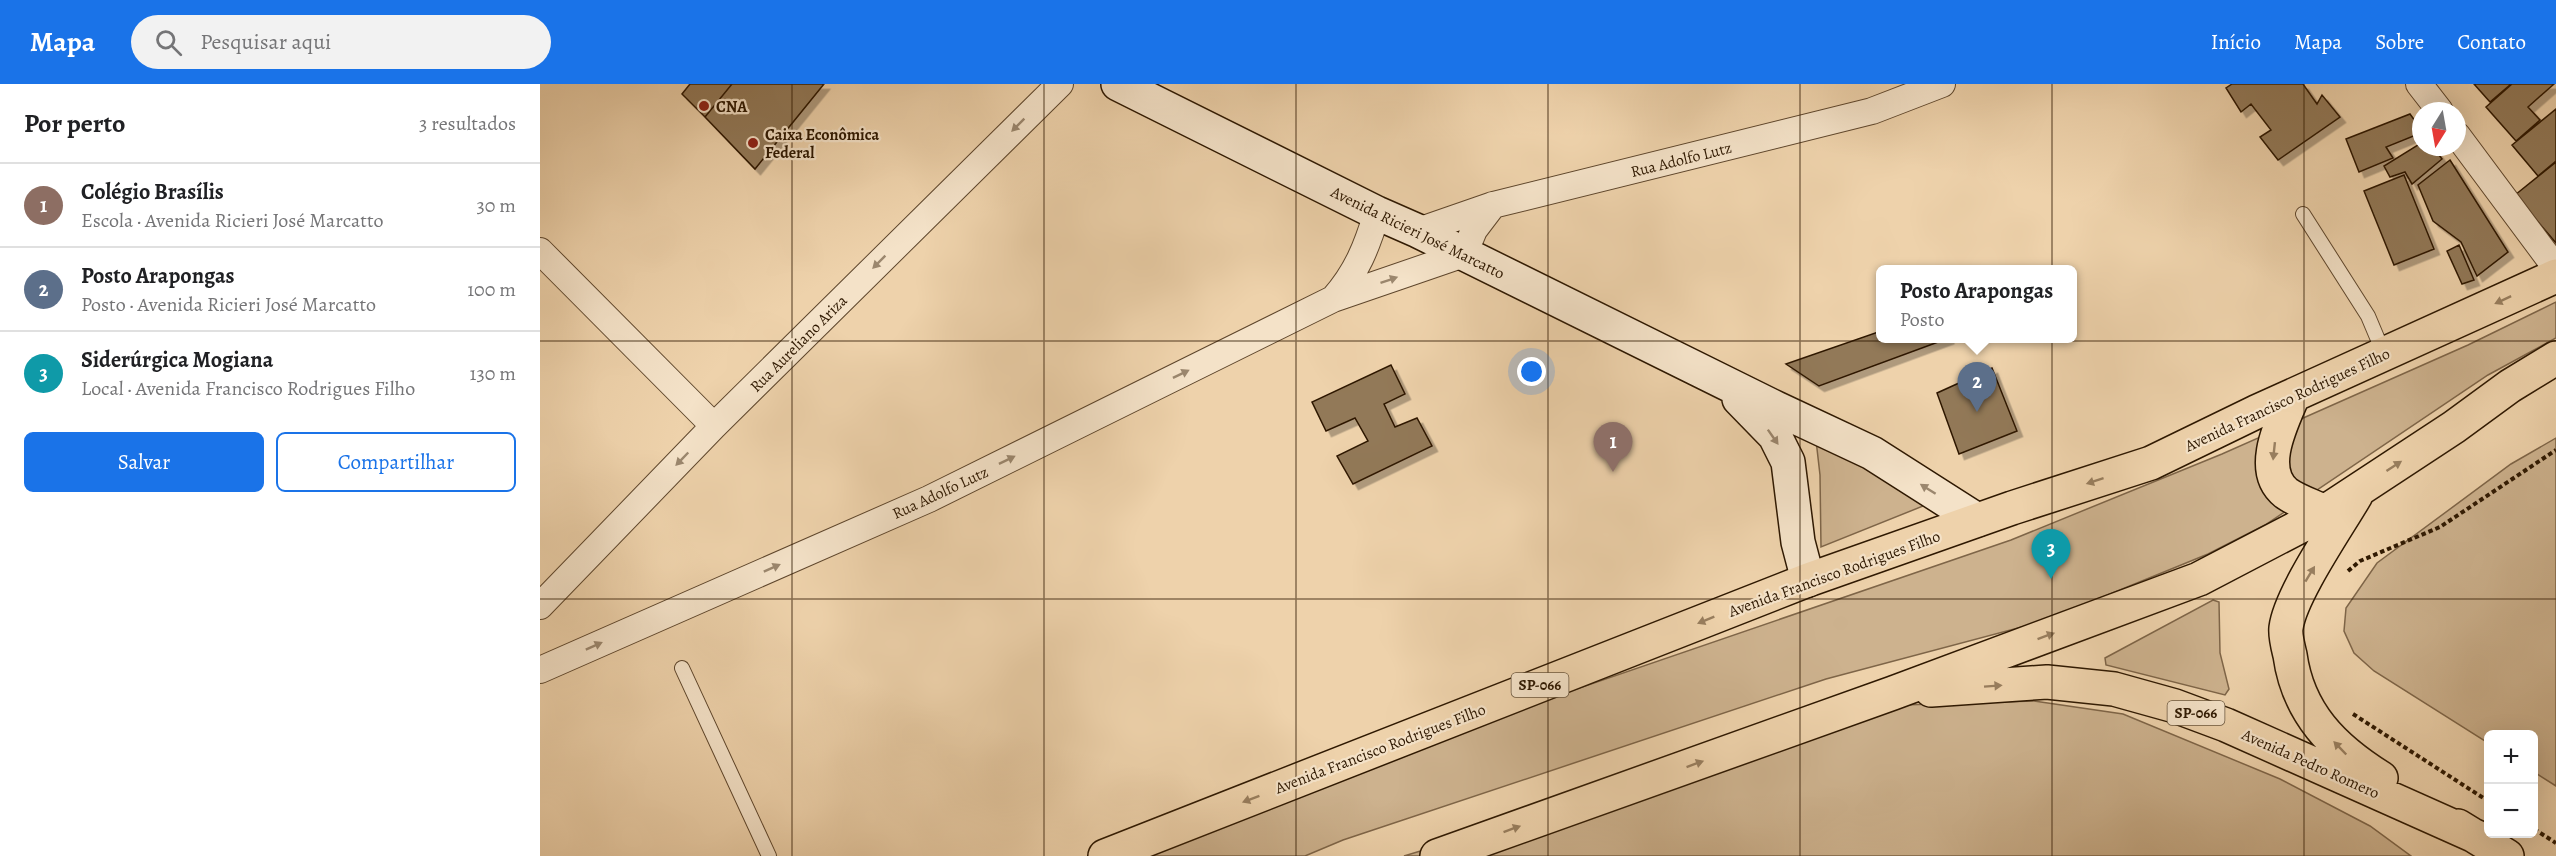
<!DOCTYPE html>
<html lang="pt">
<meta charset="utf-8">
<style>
body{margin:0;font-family:Alegreya,serif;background:#f2f2f2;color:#202124}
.controls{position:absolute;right:18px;bottom:18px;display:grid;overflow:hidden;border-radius:9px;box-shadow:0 6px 24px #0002}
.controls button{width:54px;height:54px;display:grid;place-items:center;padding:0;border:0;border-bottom:2px solid #e0e0e0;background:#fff;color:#202124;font:30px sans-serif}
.compass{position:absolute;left:1872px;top:18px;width:54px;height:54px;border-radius:50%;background:#fff;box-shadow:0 6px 24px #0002;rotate:191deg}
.you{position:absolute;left:992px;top:288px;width:21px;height:21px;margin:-15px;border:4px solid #fff;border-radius:50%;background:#1a73e8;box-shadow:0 0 0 9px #1a73e833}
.badge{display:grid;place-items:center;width:39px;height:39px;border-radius:50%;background:#1a73e8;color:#fff;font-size:20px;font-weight:700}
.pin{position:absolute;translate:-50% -50px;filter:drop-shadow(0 2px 3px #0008)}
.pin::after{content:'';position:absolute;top:32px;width:21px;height:18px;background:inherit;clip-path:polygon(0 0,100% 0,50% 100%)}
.popup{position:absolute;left:1336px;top:181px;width:201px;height:78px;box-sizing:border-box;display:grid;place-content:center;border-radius:9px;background:#fff;filter:drop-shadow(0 2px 4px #0005);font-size:20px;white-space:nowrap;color:#757577}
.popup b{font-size:22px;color:#202124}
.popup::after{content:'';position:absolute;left:50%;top:100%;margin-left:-12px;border:12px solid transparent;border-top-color:#fff}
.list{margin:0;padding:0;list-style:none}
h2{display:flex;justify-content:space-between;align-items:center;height:78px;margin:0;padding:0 24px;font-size:26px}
h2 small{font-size:20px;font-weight:400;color:#757577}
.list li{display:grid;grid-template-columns:39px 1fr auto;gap:18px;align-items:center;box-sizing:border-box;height:84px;padding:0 24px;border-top:2px solid #e0e0e0}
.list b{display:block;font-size:22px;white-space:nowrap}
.list p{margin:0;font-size:20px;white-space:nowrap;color:#757577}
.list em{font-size:20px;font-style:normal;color:#757577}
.actions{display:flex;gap:12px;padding:18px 24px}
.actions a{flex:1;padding:14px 0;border:2px solid #1a73e8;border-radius:9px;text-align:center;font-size:21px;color:#1a73e8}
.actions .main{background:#1a73e8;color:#fff}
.icon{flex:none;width:33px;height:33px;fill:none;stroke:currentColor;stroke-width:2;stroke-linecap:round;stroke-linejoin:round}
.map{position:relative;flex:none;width:2016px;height:772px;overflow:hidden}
header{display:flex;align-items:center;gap:36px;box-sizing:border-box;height:84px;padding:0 30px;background:#1a73e8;color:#fff}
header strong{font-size:28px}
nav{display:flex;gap:33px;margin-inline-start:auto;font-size:21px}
.search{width:420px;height:54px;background:#f2f2f2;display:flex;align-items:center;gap:15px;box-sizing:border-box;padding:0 21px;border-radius:33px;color:#757577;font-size:22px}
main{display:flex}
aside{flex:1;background:#fff}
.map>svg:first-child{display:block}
.green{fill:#cdb28e;stroke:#7e6548;stroke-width:1.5}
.building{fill:#927959;stroke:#2e1801;stroke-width:1.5;filter:url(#shadow)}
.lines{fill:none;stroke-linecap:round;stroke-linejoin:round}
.lane-casing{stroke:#5e462c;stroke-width:16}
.street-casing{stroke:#5e462c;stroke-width:28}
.secondary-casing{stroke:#2e1801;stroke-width:36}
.primary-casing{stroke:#2e1801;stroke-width:36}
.path{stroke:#2e1801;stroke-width:4;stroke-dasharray:4.5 3;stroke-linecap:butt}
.lane{stroke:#f4e2c8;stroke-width:14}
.street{stroke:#f4e2c8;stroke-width:26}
.secondary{stroke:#f4e2c8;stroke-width:33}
.primary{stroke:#eed2ab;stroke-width:33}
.oneway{fill:#9b876e}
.oneway2{fill:#987e5e}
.grid{fill:none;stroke:#2e1801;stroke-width:1.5;stroke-opacity:0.55}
.poi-dot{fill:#8f2418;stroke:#f4e2c8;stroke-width:2}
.labels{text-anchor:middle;stroke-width:4.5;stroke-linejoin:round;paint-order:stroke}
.shield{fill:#f4e2c8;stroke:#69553d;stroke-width:1.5}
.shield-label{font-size:15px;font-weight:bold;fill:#2e1801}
.poi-label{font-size:16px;font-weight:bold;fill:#2e1801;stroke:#f4e2c8;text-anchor:start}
.street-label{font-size:16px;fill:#2e1801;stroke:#f4e2c8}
</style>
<header>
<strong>Mapa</strong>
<div class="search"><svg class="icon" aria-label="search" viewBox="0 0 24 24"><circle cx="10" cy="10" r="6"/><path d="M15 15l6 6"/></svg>Pesquisar aqui</div>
<nav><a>Início</a><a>Mapa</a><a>Sobre</a><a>Contato</a></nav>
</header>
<main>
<aside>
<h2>Por perto<small>3 resultados</small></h2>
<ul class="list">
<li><span class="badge" style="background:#8d6e63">1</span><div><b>Colégio Brasílis</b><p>Escola · Avenida Ricieri José Marcatto</p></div><em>30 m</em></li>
<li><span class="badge" style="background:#5c6f8a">2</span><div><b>Posto Arapongas</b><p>Posto · Avenida Ricieri José Marcatto</p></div><em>100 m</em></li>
<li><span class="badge" style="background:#0f9aa8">3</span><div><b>Siderúrgica Mogiana</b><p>Local · Avenida Francisco Rodrigues Filho</p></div><em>130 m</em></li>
</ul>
<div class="actions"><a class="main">Salvar</a><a>Compartilhar</a></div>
</aside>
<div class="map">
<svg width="2016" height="772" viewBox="0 0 2016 772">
<defs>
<filter id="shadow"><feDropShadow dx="5.5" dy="5.5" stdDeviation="0" flood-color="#0004"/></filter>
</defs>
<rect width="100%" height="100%" fill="#eed2ab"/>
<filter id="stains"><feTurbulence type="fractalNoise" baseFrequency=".00333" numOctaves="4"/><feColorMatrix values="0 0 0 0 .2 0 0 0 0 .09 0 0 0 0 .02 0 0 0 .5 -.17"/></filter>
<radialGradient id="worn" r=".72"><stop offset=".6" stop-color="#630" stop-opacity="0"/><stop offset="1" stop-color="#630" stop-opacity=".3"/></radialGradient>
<path class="green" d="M2016 218V254L1948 291 1725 441 1668 470 1504 537 1286 595 803 756 765 772H610L978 625 1471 456 1682 370 1928 261Z
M2016 354V702L1994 688V650H1948V659L1834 587 1814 569 1804 547 1806 524 1837 479 1971 380Z
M1276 356 1393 418 1281 463 1280 391Z
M1673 516 1679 518 1680 569 1689 605 1685 611 1566 581 1565 574Z
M1494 617 1583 630 1740 695 1830 742 1871 772H864L1362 621Z"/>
<path class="building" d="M150 0H192L165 33 142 10Z
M192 0H284L215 85 165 33Z
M1692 0H1763L1777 20 1782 11 1800 33 1738 76 1720 53 1731 46 1711 20 1701 28 1686 4Z
M1934 0H1971L1950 18Z
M1972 0H2014L1988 23 2000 36 1976 57 1946 23Z
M2016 25V77L1998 92 1972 61Z
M1870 30 1881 45V49L1846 63 1853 74 1819 88 1806 55Z
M1881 59V63H1893L1902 75 1872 100 1865 88 1850 93 1844 82Z
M1910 76 1968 168 1937 192 1921 158 1893 137 1878 101Z
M2016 78V159L1975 111Z
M1864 91 1894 165 1854 181 1824 107Z
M1919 161 1934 196 1922 200 1907 167Z
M1341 247V254H1409L1279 302 1246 280Z
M851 281 865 310 844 320 855 343 877 334 892 362 813 400 797 372 828 357 815 334 786 347 772 318Z
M1452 284 1477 347 1419 370 1397 309Z"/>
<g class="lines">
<g class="lane-casing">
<path id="lane" d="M1763 130 1828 232 1844 270
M142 584 229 772"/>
</g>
<g class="street-casing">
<path id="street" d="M1879 0 1900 27
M1917 51 2016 184
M878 147 953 121 1332 27 1402 0
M0 167 174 342
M794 214C817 188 827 162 837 129
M0 522 174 342 520 0
M0 586 389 415 793 215 924 170 934 146 953 121"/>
</g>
<g class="secondary-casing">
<path id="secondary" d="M578 0 837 129 878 147 1236 324 1332 369 1437 436
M1199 315 1235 352 1248 378 1258 458 1268 496"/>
</g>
<g class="primary-casing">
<path id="primary" d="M1753 312C1742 338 1717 386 1746 409 1757 417 1773 422 1785 428
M1816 411C1798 442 1750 511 1746 544 1745 552 1748 563 1750 571 1758 629 1793 664 1841 694
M1391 606 1507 598 1574 605 1635 622 1686 641 1937 753
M1918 742 1967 772
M565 772 1268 496 1472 424 1611 379 1716 328 2016 192
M897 772 1353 609 1659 495 1774 435 1914 343 1970 302 2016 274"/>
</g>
<path class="path" d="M1808 487 1820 477 1900 443 2016 366
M1813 630 1948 717
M1994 745 2016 759"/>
<use href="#lane" class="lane"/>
<use href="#street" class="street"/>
<use href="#secondary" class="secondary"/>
<use href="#primary" class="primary"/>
</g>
<defs><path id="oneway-solid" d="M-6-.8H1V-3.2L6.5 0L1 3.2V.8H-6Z" transform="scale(1.5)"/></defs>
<g class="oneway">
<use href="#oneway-solid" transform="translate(478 41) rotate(135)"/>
<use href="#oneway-solid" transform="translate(339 178) rotate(135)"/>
<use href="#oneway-solid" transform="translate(849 196) rotate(-19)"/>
<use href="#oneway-solid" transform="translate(641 290) rotate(-26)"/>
<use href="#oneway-solid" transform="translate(1233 353) rotate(55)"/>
<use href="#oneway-solid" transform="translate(142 375) rotate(134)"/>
<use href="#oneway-solid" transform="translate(467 376) rotate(-26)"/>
<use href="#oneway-solid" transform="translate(1388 405) rotate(-148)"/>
<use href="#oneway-solid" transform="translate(232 484) rotate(-24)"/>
<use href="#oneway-solid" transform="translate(54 562) rotate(-24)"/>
</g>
<g class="oneway2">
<use href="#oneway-solid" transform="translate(1963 216) rotate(155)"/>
<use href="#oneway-solid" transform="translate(1734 367) rotate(96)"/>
<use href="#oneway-solid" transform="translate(1854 382) rotate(-33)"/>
<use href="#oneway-solid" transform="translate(1555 397) rotate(162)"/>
<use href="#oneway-solid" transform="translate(1770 490) rotate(-59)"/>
<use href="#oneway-solid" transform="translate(1166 536) rotate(158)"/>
<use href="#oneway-solid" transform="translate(1506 552) rotate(-20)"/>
<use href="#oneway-solid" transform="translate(1453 602) rotate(-4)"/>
<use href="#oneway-solid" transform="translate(1800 664) rotate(-134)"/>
<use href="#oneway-solid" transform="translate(1155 680) rotate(-20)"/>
<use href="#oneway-solid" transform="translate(711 715) rotate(159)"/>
<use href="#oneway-solid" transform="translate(972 745) rotate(-20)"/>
</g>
<path class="grid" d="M252 0V772M504 0V772M756 0V772M1008 0V772M1260 0V772M1512 0V772M1764 0V772M0 257H2016M0 515H2016"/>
<g class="poi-dot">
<circle cx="164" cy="22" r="6"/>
<circle cx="213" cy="59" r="6"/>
</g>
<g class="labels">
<g class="shield">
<rect x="971.5" y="589" width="57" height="24" rx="4.5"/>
<rect x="1627.5" y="617" width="57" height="24" rx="4.5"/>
</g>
<g class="shield-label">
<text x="1000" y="606">SP-066</text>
<text x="1656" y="634">SP-066</text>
</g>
<g class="poi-label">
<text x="176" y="28">CNA</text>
<text x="225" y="56">Caixa Econômica<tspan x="225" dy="18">Federal</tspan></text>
</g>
<g class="street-label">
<text transform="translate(1141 75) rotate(-14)" y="6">Rua Adolfo Lutz</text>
<text transform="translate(878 148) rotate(26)" y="6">Avenida Ricieri José Marcatto</text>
<text transform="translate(258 259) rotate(-45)" y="6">Rua Aureliano Ariza</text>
<text transform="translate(1747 315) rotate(-25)" y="6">Avenida Francisco Rodrigues Filho</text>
<text transform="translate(400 408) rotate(-25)" y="6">Rua Adolfo Lutz</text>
<text transform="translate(1294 489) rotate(-20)" y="6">Avenida Francisco Rodrigues Filho</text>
<text transform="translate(840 664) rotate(-21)" y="6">Avenida Francisco Rodrigues Filho</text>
<text transform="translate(1771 679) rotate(24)" y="6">Avenida Pedro Romero</text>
</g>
</g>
<rect width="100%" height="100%" filter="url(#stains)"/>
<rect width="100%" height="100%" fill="url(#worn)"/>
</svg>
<div class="controls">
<button>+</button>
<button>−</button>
</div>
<svg class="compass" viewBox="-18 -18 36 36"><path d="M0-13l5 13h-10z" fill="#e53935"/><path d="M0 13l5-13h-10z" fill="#757577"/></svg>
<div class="you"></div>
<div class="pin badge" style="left:1073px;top:388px;background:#8d6e63">1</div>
<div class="pin badge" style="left:1437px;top:328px;background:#5c6f8a">2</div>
<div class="popup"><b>Posto Arapongas</b>Posto</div>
<div class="pin badge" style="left:1511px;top:495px;background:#0f9aa8">3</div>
</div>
</main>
